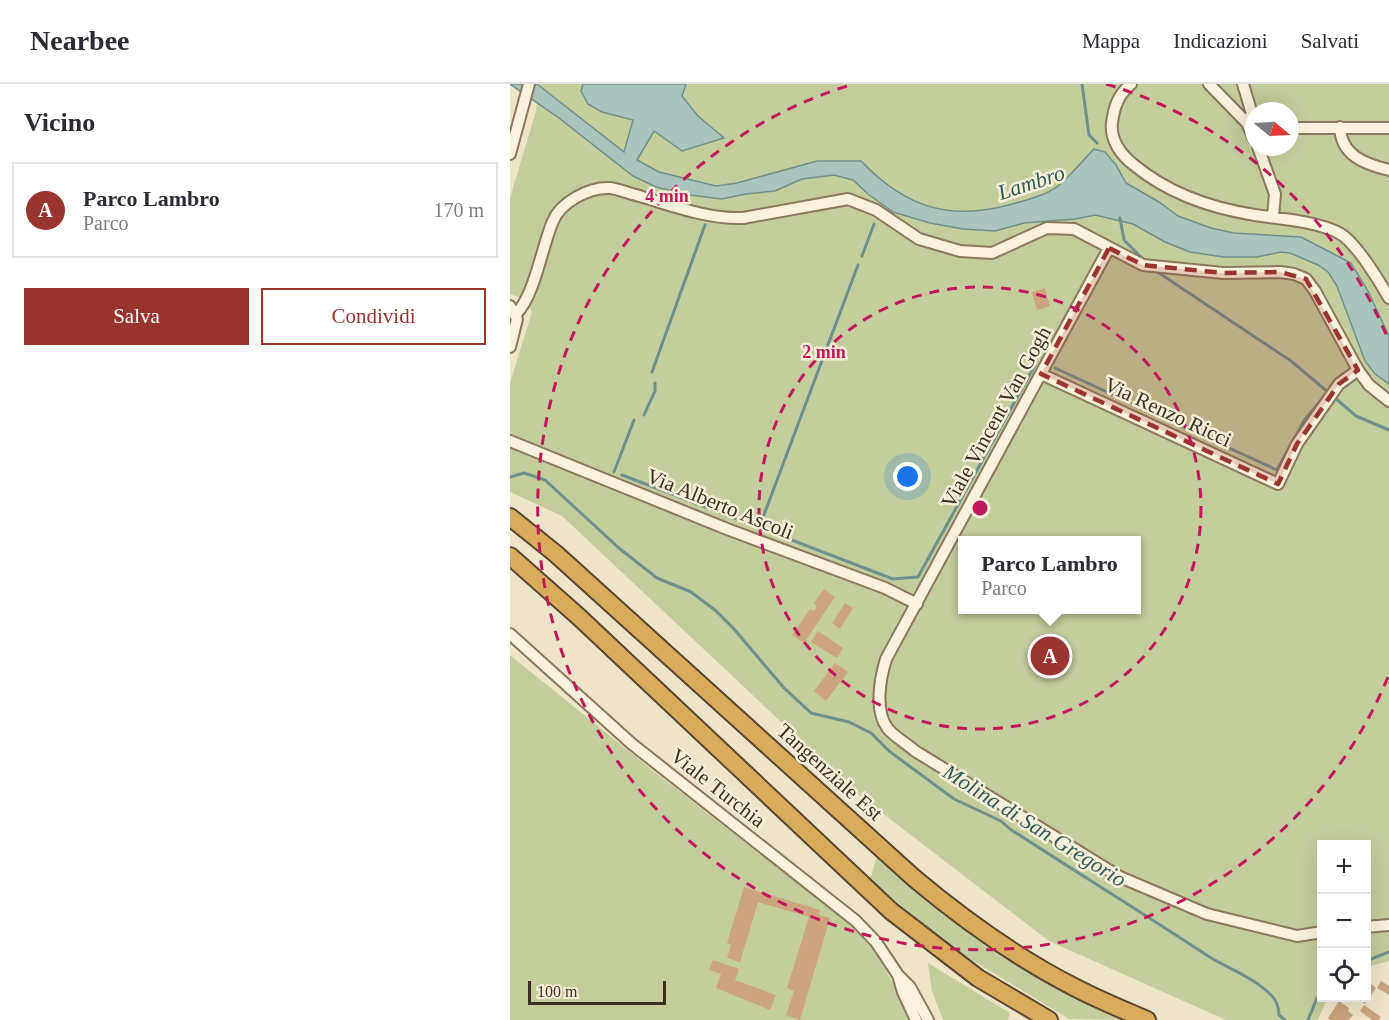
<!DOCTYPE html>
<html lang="it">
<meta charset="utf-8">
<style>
body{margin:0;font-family:"Times New Roman",serif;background:#f2f2f3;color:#2b2b33}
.controls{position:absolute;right:18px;bottom:18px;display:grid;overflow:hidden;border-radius:0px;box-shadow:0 6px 24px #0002}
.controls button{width:54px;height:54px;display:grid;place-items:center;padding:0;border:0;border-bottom:2px solid #e1e1e2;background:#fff;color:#2b2b33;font:30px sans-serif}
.compass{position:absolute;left:735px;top:18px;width:54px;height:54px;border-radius:50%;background:#fff;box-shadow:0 6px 24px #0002;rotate:108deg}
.scale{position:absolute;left:18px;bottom:15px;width:138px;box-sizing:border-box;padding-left:6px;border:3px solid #3b2f21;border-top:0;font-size:16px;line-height:21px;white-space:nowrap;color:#3b2f21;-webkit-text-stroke:4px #f6efd8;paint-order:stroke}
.you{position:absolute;left:398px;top:393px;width:21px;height:21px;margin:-15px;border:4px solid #fff;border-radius:50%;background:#1a73e8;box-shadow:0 0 0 9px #1a73e833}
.badge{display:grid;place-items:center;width:39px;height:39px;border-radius:50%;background:#99342e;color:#fff;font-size:20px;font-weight:700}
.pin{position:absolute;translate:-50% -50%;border:3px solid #fff;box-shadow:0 2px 6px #0006}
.popup{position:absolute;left:448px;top:452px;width:183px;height:78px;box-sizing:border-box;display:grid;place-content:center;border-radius:0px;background:#fff;filter:drop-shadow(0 2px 4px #0005);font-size:20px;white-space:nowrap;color:#7c7c81}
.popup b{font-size:22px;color:#2b2b33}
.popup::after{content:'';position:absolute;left:50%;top:100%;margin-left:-12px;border:12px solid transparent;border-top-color:#fff}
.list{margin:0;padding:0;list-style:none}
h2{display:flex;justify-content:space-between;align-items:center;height:78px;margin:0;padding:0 24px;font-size:26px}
h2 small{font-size:20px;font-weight:400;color:#7c7c81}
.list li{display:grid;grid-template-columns:39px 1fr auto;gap:18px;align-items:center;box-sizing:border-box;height:96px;margin:0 12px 12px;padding:0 12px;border:2px solid #e1e1e2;border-radius:0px}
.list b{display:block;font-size:22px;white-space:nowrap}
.list p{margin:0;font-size:20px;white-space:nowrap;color:#7c7c81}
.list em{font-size:20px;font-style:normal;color:#7c7c81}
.actions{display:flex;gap:12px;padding:18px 24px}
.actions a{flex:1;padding:14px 0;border:2px solid #99342e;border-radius:0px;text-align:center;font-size:21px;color:#99342e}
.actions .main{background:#99342e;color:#fff}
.icon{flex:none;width:33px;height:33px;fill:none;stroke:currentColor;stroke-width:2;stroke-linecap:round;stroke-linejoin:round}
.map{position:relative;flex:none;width:879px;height:936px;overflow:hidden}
header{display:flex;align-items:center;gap:36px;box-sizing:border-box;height:84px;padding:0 30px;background:#fff;border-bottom:2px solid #e1e1e2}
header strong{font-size:28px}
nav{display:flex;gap:33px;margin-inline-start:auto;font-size:21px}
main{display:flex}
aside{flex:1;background:#fff}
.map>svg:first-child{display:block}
.green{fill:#c4cd9c;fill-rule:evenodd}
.water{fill:#a9c3bd;stroke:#70918b;stroke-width:1.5}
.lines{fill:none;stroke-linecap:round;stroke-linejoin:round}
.stream{stroke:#70918b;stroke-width:3}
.building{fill:#cca47f}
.minor-casing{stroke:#8b785d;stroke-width:14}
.highway-casing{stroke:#594631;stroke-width:20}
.minor{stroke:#f9f2dc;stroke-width:10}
.highway{stroke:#dbab5c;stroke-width:16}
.marked{fill:#99342e;fill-opacity:0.2;stroke:#99342e;stroke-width:4.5;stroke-dasharray:12 8;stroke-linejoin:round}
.ring{fill:none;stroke:#c2185b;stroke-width:3;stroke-dasharray:10 8}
.labels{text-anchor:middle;stroke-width:5;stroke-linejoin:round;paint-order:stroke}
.street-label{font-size:21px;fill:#3b2f21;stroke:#f6efd8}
.water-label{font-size:22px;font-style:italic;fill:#305b5b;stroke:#f6efd8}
.centre{fill:#c2185b;stroke:#f6efd8;stroke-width:3}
.ring-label{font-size:18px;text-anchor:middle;font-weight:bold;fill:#c2185b;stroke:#f6efd8;stroke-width:5;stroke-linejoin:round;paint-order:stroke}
</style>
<header>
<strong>Nearbee</strong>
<nav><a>Mappa</a><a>Indicazioni</a><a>Salvati</a></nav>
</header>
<main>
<aside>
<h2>Vicino<small></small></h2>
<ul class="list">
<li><span class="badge">A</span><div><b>Parco Lambro</b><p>Parco</p></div><em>170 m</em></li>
</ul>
<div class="actions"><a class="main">Salva</a><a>Condividi</a></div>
</aside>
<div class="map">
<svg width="879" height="936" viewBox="0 0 879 936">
<rect width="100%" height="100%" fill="#eee5c8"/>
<path class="green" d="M30 0H879V877L857 883 856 760H812V914H820L816 917 808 936H716L539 857 350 712 52 432 0 408V299L22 228 16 216 0 210V114L26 27ZM744 27H780V63H744ZM453 456H627V526H453Z
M0 571 142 686 341 841C373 874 382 894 398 936H0Z
M368 769 451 839 623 936 559 935 436 860 360 795Z
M418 879 500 929 498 936H433L422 907Z"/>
<path class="water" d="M0 0H27L114 68 123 36 92 28 78 20 71 7 73 0H176L172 12 188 32 214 54 172 67 144 47 127 76 149 88 206 102 227 99 307 77H351C397 125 442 138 506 119 519 115 537 111 548 102 561 92 572 77 584 65L595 68 606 81 616 99 649 118 668 132 701 144 724 149 791 153 841 179 858 207 879 252V300L865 290 855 277 827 202 818 188 808 181 780 169 771 168 747 173H713L680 168 655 158 623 140 585 131 565 135 514 139 485 147 453 145 420 139 383 128 358 110 343 96 324 91 292 95 265 107 236 110 212 115 180 111 146 103 123 92 49 34Z"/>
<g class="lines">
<path class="stream" d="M572 0 579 51 587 59
M610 134 614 156 635 177
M352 172 364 140
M545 284 636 326
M142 288 195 141
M824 313 846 332 879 346
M645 330 767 386 795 335 818 308 781 277 646 187
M134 331 145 307V299
M104 388 124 336
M112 391 383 495 408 493 525 281
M0 393 14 389 35 396 110 465 147 494 181 508 205 526 224 545 274 604 301 629 339 638 361 649 379 667 444 715 491 737 500 745C566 788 633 829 698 872 719 885 743 893 761 911 766 916 769 924 769 931L775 936
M249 444 348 181
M856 877 879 868
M798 936 807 914 812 908"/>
</g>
<path class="building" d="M535 204 540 222 527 226 522 208Z
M314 505 325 513 294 559 282 551 300 525 304 527 307 522 304 519Z
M335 519 343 524 330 545 322 539Z
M308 547 333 564 327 574 301 558Z
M325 579 338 588 316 617 304 607Z
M234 803 310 826 309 831 320 834 290 936 276 931 284 907 277 904 299 833 248 818 230 878 217 874 221 861 217 859Z
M203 876 229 885 225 896 266 911 260 926 206 904 211 890 199 886Z
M871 897 879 902V911L867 904Z
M859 898 866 904 855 920 847 914H856V902Z
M829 917 839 924 838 927 843 931 839 936H821L818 934Z
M854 921 871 933 869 936H862L850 927Z"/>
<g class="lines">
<g class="minor-casing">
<path id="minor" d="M621 0C608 11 604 23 602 39 600 56 611 71 624 81 659 110 700 124 745 131 770 135 806 137 829 149 845 157 870 198 879 214
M699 0 737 39 744 55
M733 0 742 30 737 39
M830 43C831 71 854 80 879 86
M780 44H879
M748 63 765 110 763 132
M0 70 19 0
M599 164 376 575C370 595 364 627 378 645 385 653 397 660 405 667L610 793 697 830 787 852 812 848
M0 222 7 235 0 263
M6 230C25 211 32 162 43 137 51 118 79 103 100 104 108 105 118 109 126 111 161 121 196 135 233 134L338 115 366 126 409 155 450 167 482 169 537 144 564 145 633 181 713 189 770 188 784 190 796 195 805 207 848 286 859 301 879 317
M531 290 768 400 787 360 829 300 848 286
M0 357 217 445 375 504 407 520
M0 550 122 660 346 837 366 858 388 891 400 903 418 936
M856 843 879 841
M388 891 393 908 406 936"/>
</g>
<g class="highway-casing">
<path id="highway" d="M0 433 46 470 404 794C454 836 507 874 566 904 589 916 613 926 637 936
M0 472 69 533 381 827 468 894 539 936"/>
</g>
<use href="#minor" class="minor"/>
<use href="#highway" class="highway"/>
</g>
<path class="marked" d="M599 164 633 181 713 189 770 188 796 195 848 286 829 300 787 360 768 400 531 290Z"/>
<g class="ring">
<circle cx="470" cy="424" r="221"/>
<path d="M878 593A442 442 0 1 1 344 0M596 0A442 442 0 0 1 878 255"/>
</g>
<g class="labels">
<g class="street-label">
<text transform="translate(658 328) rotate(25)" y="7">Via Renzo Ricci</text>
<text transform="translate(486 333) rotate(-61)" y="7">Viale Vincent Van Gogh</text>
<text transform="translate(210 420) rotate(22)" y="7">Via Alberto Ascoli</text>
<text transform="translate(320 688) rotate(42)" y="7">Tangenziale Est</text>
<text transform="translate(208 704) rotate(38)" y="7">Viale Turchia</text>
</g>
<g class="water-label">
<text transform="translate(521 98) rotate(-18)" y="8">Lambro</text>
<text transform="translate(525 741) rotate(32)" y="8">Molina di San Gregorio</text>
</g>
</g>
<circle cx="470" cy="424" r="9" class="centre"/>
<g class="ring-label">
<text x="157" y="118">4 min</text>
<text x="314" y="274">2 min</text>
</g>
</svg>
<div class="controls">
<button>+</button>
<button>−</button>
<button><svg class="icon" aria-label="locate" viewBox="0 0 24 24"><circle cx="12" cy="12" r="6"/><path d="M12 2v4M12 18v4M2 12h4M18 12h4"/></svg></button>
</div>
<svg class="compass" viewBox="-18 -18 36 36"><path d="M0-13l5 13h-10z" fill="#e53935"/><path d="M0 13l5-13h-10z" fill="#7c7c81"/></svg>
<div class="scale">100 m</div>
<div class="you"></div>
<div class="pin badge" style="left:540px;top:572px">A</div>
<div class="popup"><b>Parco Lambro</b>Parco</div>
</div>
</main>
